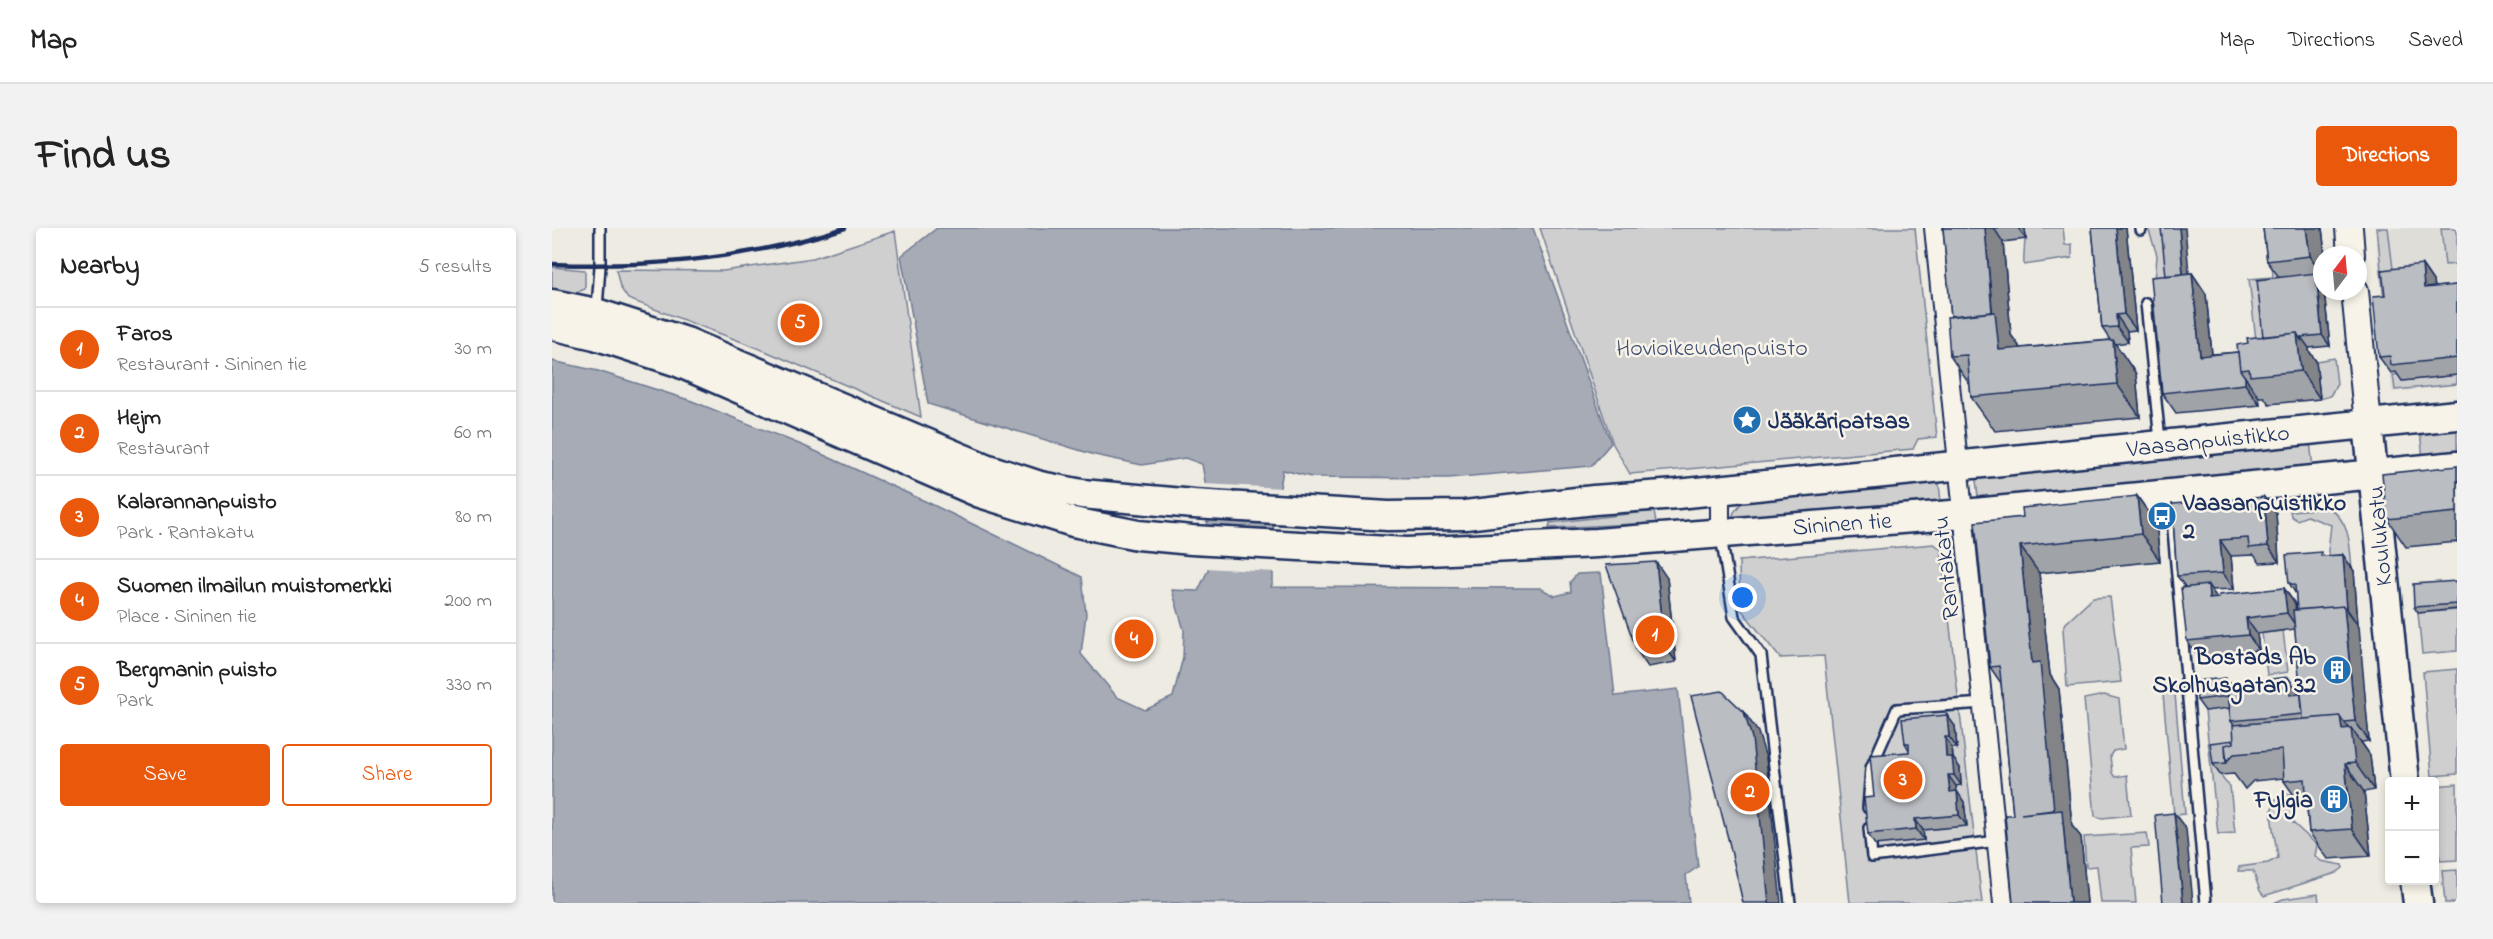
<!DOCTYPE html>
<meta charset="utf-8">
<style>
body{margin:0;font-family:"Indie Flower",sans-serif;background:#f2f2f2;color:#222}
.controls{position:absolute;right:18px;bottom:18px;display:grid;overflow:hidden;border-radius:6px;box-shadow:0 3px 9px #0003}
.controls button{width:54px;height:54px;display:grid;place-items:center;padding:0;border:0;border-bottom:2px solid #e0e0e0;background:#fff;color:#222;font:30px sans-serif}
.compass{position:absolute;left:1761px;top:18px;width:54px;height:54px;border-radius:50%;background:#fff;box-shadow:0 3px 9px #0003;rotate:16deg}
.you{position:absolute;left:1191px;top:370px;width:21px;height:21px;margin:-15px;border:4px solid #fff;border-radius:50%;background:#1a73e8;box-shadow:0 0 0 9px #1a73e833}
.badge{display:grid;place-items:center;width:39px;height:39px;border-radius:50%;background:#ea580c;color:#fff;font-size:20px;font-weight:700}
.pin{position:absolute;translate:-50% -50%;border:3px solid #fff;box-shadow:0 2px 6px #0006}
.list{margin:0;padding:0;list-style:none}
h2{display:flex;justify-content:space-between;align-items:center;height:78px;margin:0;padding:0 24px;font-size:26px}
h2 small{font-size:20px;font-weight:400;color:#767676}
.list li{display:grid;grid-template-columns:39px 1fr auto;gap:18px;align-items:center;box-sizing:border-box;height:84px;padding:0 24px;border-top:2px solid #e0e0e0}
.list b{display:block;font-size:22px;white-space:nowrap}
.list p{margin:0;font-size:20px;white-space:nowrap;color:#767676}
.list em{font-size:20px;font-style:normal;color:#767676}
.actions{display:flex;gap:12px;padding:18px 24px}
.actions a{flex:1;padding:14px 0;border:2px solid #ea580c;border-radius:6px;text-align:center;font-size:21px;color:#ea580c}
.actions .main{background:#ea580c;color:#fff}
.map{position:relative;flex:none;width:1905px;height:675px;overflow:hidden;border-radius:6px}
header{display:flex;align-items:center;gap:36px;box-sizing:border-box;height:84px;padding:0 30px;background:#fff;border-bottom:2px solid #e0e0e0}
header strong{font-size:28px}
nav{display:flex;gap:33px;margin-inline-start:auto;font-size:21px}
.intro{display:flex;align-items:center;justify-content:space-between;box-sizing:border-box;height:144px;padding:0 36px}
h1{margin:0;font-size:42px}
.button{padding:15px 27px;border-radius:6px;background:#ea580c;color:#fff;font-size:21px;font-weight:700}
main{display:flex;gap:36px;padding:0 36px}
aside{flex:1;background:#fff;border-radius:6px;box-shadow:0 3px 9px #0003}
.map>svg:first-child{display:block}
.built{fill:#deddd8}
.green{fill:#cfcfcf;stroke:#757f96;stroke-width:1.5}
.water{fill:#a6abb5;stroke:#6e7992;stroke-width:1.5}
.pier{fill:#eeebe2}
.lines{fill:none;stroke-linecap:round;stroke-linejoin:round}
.service-casing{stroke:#1b2f5e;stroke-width:14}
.minor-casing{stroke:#1b2f5e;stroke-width:22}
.secondary-casing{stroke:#1b2f5e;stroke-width:30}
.primary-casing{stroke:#1b2f5e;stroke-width:33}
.service{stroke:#f7f3e8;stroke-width:9}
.minor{stroke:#f7f3e8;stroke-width:18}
.secondary{stroke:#f7f3e8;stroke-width:26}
.primary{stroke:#f7f3e8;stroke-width:28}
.rail{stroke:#1b2f5e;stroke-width:4.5}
.wall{fill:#a0a3a7;stroke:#1b2f5e;stroke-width:1.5}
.shaded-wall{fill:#828488;stroke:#1b2f5e;stroke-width:1.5}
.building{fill:#babdc2;stroke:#1b2f5e;stroke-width:1.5}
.labels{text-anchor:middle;stroke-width:5;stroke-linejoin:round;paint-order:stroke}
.park-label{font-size:24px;fill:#3f4f75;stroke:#f7f3e8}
.poi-label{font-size:24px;font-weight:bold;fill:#1b2f5e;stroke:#f7f3e8;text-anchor:start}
.street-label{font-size:24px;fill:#1b2f5e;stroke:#f7f3e8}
</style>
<header>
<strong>Map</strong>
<nav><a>Map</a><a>Directions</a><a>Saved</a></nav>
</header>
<div class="intro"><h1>Find us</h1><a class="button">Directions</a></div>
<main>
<aside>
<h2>Nearby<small>5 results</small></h2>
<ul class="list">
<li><span class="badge">1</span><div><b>Faros</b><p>Restaurant · Sininen tie</p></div><em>30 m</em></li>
<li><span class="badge">2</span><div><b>Hejm</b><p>Restaurant</p></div><em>60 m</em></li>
<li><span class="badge">3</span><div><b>Kalarannanpuisto</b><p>Park · Rantakatu</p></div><em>80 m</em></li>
<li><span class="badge">4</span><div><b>Suomen ilmailun muistomerkki</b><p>Place · Sininen tie</p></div><em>200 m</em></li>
<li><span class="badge">5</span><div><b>Bergmanin puisto</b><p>Park</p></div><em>330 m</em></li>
</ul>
<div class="actions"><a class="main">Save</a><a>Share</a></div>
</aside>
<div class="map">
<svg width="1905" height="675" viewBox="0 0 1905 675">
<rect width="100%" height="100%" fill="#eeebe2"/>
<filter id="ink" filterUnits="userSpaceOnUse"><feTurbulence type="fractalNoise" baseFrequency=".0167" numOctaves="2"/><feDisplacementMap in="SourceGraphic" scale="12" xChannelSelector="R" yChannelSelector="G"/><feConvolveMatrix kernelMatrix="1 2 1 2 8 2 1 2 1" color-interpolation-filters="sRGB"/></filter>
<g filter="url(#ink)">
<path class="built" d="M1823 0H1905V157L1840 164Z"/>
<path class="green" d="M988 0H1363L1385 209 1366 211 1361 221 1078 246 1061 216Z
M1473 0H1511L1513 17 1520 16V30L1472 37C1471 24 1474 13 1473 0Z
M1596 0H1616L1622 69 1602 66 1605 27Z
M1825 0H1836L1841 41 1833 82Z
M1889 0H1905V36L1893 37Z
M343 3 369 189 206 120 76 71 68 59 64 42 171 43 261 30Z
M1731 34 1720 137 1705 121 1697 51 1721 49 1720 35Z
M0 39 33 42V61L20 66 0 63Z
M1782 130 1785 156 1778 168 1768 171 1764 133Z
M1849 146 1850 153 1905 147V156L1843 162 1841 147Z
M1905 199V227L1871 231 1868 203Z
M1758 213 1761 241 1431 274 1426 269 1424 252 1428 247Z
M1380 253 1387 256 1389 274 1179 293 1182 284 1192 272Z
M1777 280C1799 294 1798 319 1800 343L1780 340 1776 323 1779 297 1755 288 1745 292 1739 288 1738 283Z
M1102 283 1104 295 997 300 998 295Z
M1382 316 1389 321 1430 675H1298L1272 428 1228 430 1188 380 1187 333Z
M1558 369 1569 454 1515 459 1511 401 1514 395 1541 370Z
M1905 382V423L1870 426 1866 385Z
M1731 403 1736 444 1715 447 1710 405Z
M1905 441V546L1880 548 1871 444Z
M1622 454 1633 586 1622 587 1610 455Z
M1552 467 1567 471 1572 521 1561 523 1558 528 1560 545 1563 549 1575 547 1579 587 1550 590 1543 588 1532 471Z
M1687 478 1690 509 1666 526C1667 539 1666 550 1678 558L1683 605 1666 606 1653 483Z
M1905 556V632L1888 633 1883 558Z
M1732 566H1739L1741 595 1765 617 1763 628 1769 633 1790 637 1791 640 1784 645 1712 668 1708 663 1701 643H1686L1687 639 1716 635 1726 630C1725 613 1709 572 1732 566Z
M1595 605 1597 619 1579 620 1584 675H1549L1545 638 1534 639 1532 609Z
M1905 642V675H1893L1890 643Z
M1766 666 1767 675H1722L1731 671Z"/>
<path class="water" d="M385 0H981L1059 215 1039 238 896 250 759 249 731 242 721 300V354L719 359 988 360 1003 368 1019 364 1018 354 1025 346 1049 345 1063 468 1126 461 1146 639 1134 647 1137 675H0V133L46 143 140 173 252 218 375 274 530 349 534 386 529 426 565 469 593 482 621 469 631 429 632 402 620 362 646 363 656 342 655 265 650 236 633 230 590 237 543 227 376 176 349 28Z"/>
<path class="pier" d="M651 256 730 260 724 296 652 291Z
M653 301 723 306V344L653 340Z"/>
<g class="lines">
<g class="service-casing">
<path id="service" d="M1589 0V2
M1594 75 1608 213
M45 81 48 38V0
M1618 268 1654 675
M1169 308 1182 389 1209 427 1238 675
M1316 580 1319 540 1345 481 1432 475
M1317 600 1320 629 1445 613"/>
</g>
<g class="minor-casing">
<path id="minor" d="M1382 0 1451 675
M1168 261V304"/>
</g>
<g class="secondary-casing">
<path id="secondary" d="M1797 0 1799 27
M1803 63 1816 196"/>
</g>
<g class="primary-casing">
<path id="primary" d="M0 76 44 85 134 114 433 240 488 258 530 266 642 276 836 288 913 287 1042 272 1125 266 1905 187
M0 97 43 107 126 134 428 265 521 294 586 307 640 312 855 324 1045 315 1412 286 1905 238
M1816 196 1853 554
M1863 652 1866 675"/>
</g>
<use href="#service" class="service"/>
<use href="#minor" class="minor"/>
<use href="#secondary" class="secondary"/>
<use href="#primary" class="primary"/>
<path class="rail" d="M0 36C100 40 197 31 293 0"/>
</g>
<path class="wall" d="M1391 0H1473L1474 11 1451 14 1459 107 1467 118V120L1558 112 1550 100 1540 0H1574L1584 102 1575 103 1576 114 1563 116 1584 146 1588 189 1443 203 1419 169 1418 157 1398 128 1399 88Z
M1711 0H1770L1773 27H1770V63H1772L1778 118 1757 120V123L1764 133 1768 171 1717 176 1712 169H1707L1708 177 1624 185 1610 165 1637 46 1640 45 1654 66 1660 126 1686 124 1696 115 1711 109 1727 49 1715 33Z
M1870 37 1881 53 1882 59 1905 57V147L1850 153 1844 144 1839 145 1827 129 1833 67Z
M1905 238V314L1854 319 1835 291Z
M1585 268 1604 295 1608 333 1487 345 1498 447 1507 461 1520 598 1529 609 1535 675H1461V587L1449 455 1438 439 1471 289Z
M1620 276 1724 285 1727 334 1708 335 1702 327 1679 328 1682 361 1659 362 1665 370 1732 360 1743 376 1744 382H1745L1744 366 1737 355 1772 328 1791 327 1802 343 1806 397 1817 513 1809 514 1818 527 1822 562 1812 564 1819 628 1776 631 1757 604 1755 580H1751L1732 553V550L1701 553 1693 561 1682 546 1668 547 1661 536 1682 512V497L1679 493 1677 480 1653 483 1645 472 1678 455 1749 466 1743 401 1705 406 1707 422 1646 429 1635 413 1634 360 1625 348Z
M1115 350 1124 434 1096 439 1085 423Z
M1905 353V381L1866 385 1862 379Z
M1403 498 1405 520H1400L1401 530 1408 540 1409 557 1404 558V563L1412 574 1415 598 1371 602 1372 612 1323 617 1316 606 1322 569 1357 524V522L1353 515Z"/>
<path class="shaded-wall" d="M1433 0H1442L1451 14 1459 107 1467 118 1470 156 1447 122 1441 91Z
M1466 0H1473L1474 11Z
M1564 0H1574L1584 102 1572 86Z
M1627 0H1633L1639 67 1632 56Z
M1754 0H1770L1773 27H1770V46L1758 28Z
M1870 37 1881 53 1884 76 1872 60Z
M1640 45 1654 66 1662 148 1648 128Z
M1764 45 1770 54V63H1772L1778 118 1770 107Z
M1564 87 1575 103 1576 114 1565 99Z
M1745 105 1749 109 1757 120V123L1764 133 1768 171 1749 143Z
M1561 112 1584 146 1588 189 1565 156Z
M1693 149 1707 169 1708 177 1693 156Z
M1585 268 1604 295 1608 333 1589 306Z
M1712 269 1724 285 1727 334 1716 318Z
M1668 312 1679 328 1682 361 1671 345Z
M1468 318 1487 345 1498 447 1507 461 1520 598 1529 609 1535 675H1518L1511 593 1502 582 1480 435Z
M1791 327 1802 343 1806 397 1795 381Z
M1104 334 1115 350 1124 434 1113 418Z
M1656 357 1667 373 1657 371Z
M1732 360 1743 376 1746 401 1735 385Z
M1792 378 1807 398 1817 513 1803 493Z
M1694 390 1705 406 1707 422 1696 407Z
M1736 449 1747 465 1749 483 1738 467Z
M1192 484 1206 504 1214 530 1229 675H1217Z
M1395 487 1403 498 1405 520 1397 509Z
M1788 488 1800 504 1799 500 1818 527 1822 562 1803 535 1790 501Z
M1393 509 1400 520 1401 530 1408 540 1409 557 1402 547 1394 529Z
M1793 536 1812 564 1819 628 1800 601Z
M1396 547 1404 558 1406 575 1398 564Z
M1405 563 1412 574 1415 598 1407 587Z
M1622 585 1634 601 1641 675H1631Z
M1363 591 1371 602 1372 612 1364 601Z"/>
<path class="building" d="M1391 0H1433L1440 84 1399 88Z
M1540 0H1564L1572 86 1564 87 1565 99 1550 100Z
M1609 0H1627L1631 46 1614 48Z
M1711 0H1754L1758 28 1715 33Z
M1870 37 1872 60 1905 57V130L1839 137 1838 128 1827 129 1821 68 1833 67 1830 42Z
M1640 45 1648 128 1686 124 1688 142 1693 149V156L1610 165 1599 49Z
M1764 45 1770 107 1749 109V112L1745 105 1711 109 1705 52Z
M1443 84 1447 122 1561 112 1565 156 1419 169 1415 127 1398 128 1395 89Z
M1745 105 1749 143 1698 148 1697 141 1688 142 1685 117 1696 115 1695 110Z
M1905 238V284L1835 291 1830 246Z
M1585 268 1589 306 1468 318 1480 435 1488 434 1502 582 1469 586 1510 582 1518 675H1461L1453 587H1461L1448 443 1447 438 1438 439 1423 294 1471 289 1470 280Z
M1712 269 1716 318 1697 320 1696 310 1668 312 1671 345 1625 348 1620 276Z
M1769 324V328L1791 327 1795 381 1792 378 1745 382 1743 357 1737 355 1734 327Z
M1104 334 1113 418 1085 423 1054 337Z
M1905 353V376L1862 379 1861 356Z
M1656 357 1657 371 1667 370V367L1732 360 1735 385 1694 390 1696 407 1635 413 1629 360Z
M1792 378 1803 493 1792 494 1788 488 1751 491 1741 382Z
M1736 449 1738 467 1749 466 1751 486 1679 493 1675 456Z
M1674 450 1676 468 1645 472 1643 453Z
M1170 463 1192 484 1200 510 1217 675H1191L1178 618 1139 468Z
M1395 487 1397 509H1393L1394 529H1400L1402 547H1396L1398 564 1405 563 1407 587 1363 591 1364 601 1316 606 1312 570 1322 569 1318 527 1357 524V515H1353L1350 491Z
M1788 488 1790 501 1799 500 1803 535 1793 536 1800 601 1757 604 1753 551 1732 553 1730 522 1682 526 1674 534 1673 517 1682 515 1681 497Z
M1682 512V515L1673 517 1675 535 1661 536 1658 515Z
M1622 585 1631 675H1611L1603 587Z"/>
</g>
<defs>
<g id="sight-disc" transform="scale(1.5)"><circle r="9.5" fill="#1f6fb2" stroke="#f7f3e8"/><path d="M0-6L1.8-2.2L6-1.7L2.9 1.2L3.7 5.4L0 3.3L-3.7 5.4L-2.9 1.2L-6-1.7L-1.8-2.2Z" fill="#fff"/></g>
<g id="bus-disc" transform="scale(1.5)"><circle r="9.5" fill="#1f6fb2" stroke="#f7f3e8"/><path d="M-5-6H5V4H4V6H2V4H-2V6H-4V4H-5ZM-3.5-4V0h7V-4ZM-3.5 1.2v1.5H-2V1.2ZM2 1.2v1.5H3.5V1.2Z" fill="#fff"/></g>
<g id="building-disc" transform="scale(1.5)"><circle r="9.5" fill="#1f6fb2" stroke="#f7f3e8"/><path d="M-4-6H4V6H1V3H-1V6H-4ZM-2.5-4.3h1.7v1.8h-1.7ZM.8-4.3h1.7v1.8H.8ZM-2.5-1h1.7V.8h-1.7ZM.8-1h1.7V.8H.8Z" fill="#fff"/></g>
</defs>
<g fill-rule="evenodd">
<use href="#sight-disc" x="1195" y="192"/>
<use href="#bus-disc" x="1610" y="288"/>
<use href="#building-disc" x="1785" y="442"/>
<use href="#building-disc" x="1782" y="571"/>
</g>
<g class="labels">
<g class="park-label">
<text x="1160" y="127">Hovioikeudenpuisto</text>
</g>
<g class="poi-label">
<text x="1216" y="200">Jääkäripatsas</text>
<text x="1631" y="282">Vaasanpuistikko<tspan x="1631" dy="28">2</tspan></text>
<text x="1764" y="436" text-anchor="end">Bostads Ab<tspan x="1764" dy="28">Skolhusgatan 32</tspan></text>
<text x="1761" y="579" text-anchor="end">Fylgia</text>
</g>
<g class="street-label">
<text transform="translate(1656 212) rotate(-6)" y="8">Vaasanpuistikko</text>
<text transform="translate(1290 295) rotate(-4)" y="8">Sininen tie</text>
<text transform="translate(1827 308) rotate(-95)" y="8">Koulukatu</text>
<text transform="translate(1393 340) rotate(-96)" y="8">Rantakatu</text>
</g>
</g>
</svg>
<div class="controls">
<button>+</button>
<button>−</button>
</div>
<svg class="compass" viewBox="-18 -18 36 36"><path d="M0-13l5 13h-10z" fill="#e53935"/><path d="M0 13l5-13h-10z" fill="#767676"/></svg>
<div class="you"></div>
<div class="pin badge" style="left:1103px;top:407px">1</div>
<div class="pin badge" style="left:1198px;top:564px">2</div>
<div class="pin badge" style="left:1351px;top:552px">3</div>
<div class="pin badge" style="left:582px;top:411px">4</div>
<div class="pin badge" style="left:248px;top:95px">5</div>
</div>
</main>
